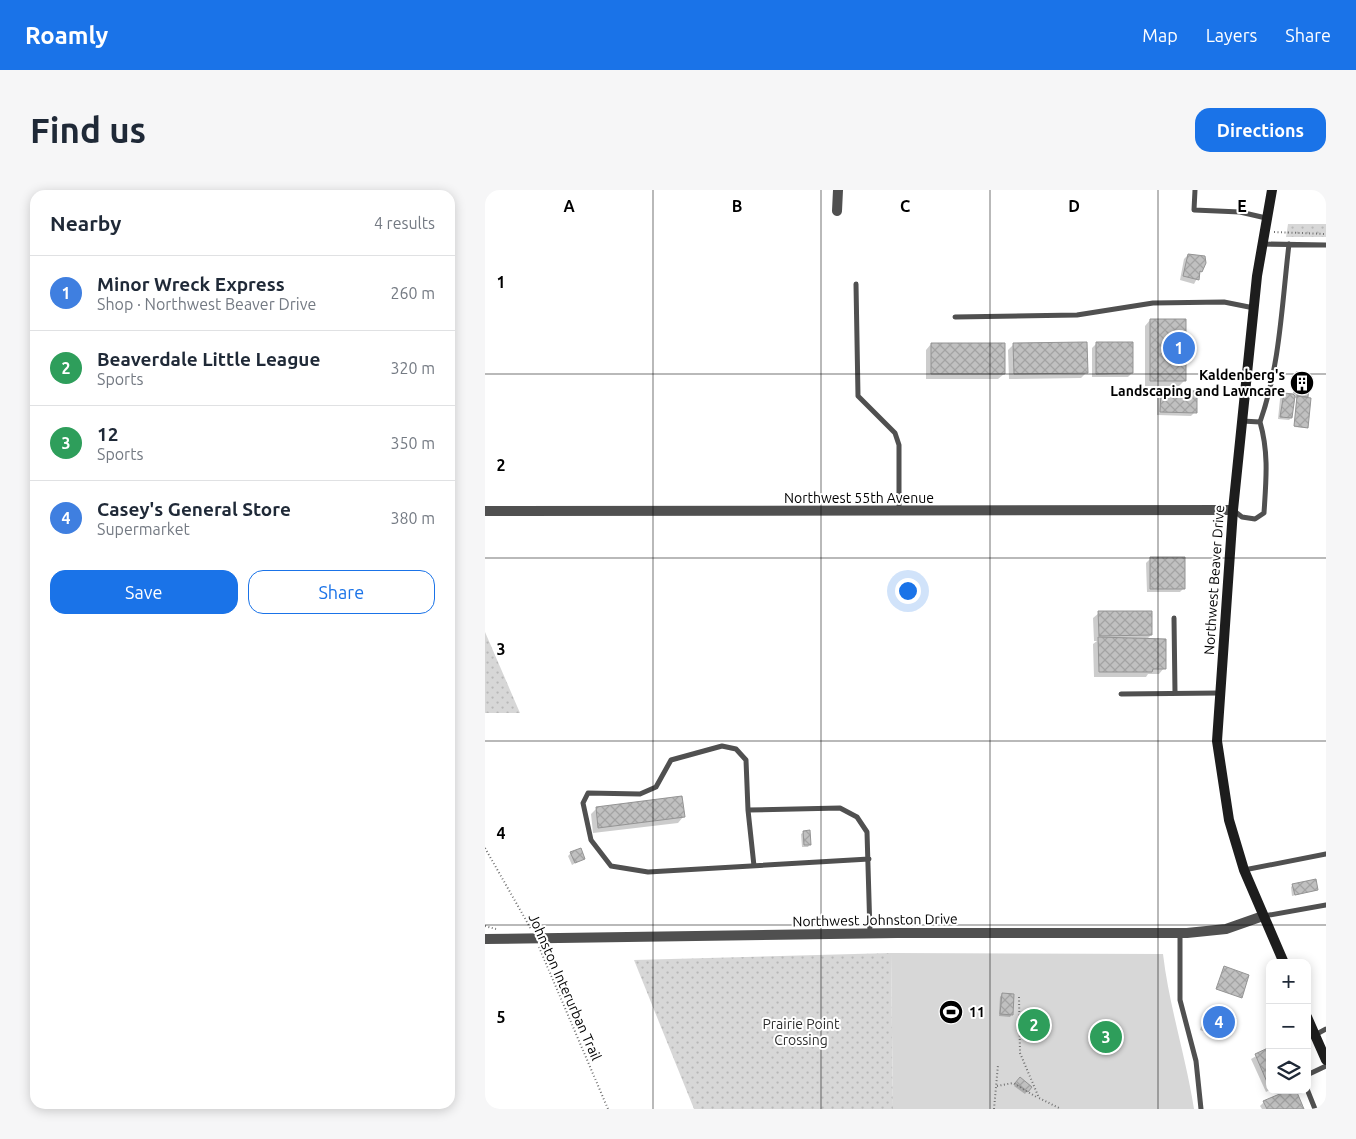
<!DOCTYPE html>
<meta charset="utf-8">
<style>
body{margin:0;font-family:Ubuntu,sans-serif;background:#f6f6f7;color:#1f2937}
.controls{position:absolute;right:15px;bottom:15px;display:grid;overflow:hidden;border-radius:10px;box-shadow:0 2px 12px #0003}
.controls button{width:45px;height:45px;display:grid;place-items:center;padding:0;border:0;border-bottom:1px solid #e0e1e3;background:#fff;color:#1f2937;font:25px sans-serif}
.you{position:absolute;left:422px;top:400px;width:18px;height:18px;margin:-12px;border:4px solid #fff;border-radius:50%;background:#1a73e8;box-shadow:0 0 0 8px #1a73e833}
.badge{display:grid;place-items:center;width:32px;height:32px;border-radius:50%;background:#1a73e8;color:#fff;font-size:16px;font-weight:700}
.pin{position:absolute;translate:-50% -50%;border:2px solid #fff;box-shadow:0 1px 5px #0006}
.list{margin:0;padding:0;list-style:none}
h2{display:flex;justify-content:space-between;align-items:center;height:65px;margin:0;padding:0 20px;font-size:21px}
h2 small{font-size:16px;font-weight:400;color:#747a83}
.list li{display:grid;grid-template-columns:32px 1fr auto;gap:15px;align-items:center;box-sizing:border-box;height:75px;padding:0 20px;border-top:1px solid #e0e1e3}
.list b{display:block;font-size:19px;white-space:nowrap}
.list p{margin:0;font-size:16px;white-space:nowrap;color:#747a83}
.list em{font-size:16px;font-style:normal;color:#747a83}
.actions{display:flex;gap:10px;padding:15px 20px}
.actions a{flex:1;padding:11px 0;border:1px solid #1a73e8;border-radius:15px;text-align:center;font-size:18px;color:#1a73e8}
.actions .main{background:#1a73e8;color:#fff}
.icon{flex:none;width:28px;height:28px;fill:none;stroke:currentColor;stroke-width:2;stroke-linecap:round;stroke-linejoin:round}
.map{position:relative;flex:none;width:841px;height:919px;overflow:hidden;border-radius:15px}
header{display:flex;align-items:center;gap:30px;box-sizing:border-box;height:70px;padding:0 25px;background:#1a73e8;color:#fff}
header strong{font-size:24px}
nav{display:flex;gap:28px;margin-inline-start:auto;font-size:18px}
.intro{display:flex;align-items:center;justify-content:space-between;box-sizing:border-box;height:120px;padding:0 30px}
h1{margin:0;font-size:35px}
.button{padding:12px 22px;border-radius:15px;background:#1a73e8;color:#fff;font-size:18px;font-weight:700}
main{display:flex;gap:30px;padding:0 30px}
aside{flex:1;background:#fff;border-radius:15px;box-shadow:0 2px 12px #0003}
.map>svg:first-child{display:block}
.park{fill:url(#park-dots)}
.garden{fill:#d7d7d7}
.shadow{fill:#0003}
.building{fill:url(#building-cross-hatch);stroke:#949494}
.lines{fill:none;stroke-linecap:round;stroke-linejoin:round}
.path{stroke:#727272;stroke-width:2;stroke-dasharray:1 2.5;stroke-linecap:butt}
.service{stroke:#505050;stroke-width:5}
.minor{stroke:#505050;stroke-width:10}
.tertiary{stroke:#505050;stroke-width:10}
.secondary{stroke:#1d1d1d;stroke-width:10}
.grid{fill:none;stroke:#000;stroke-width:1;stroke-opacity:0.55}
.labels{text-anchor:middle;stroke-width:4;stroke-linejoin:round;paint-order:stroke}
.poi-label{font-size:14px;font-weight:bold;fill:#000;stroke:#fff;text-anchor:end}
.street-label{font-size:14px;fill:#000;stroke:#fff}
.park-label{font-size:14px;fill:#2e2e2e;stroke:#fff}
.grid-label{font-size:16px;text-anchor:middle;font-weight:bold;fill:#000;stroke:#fff;stroke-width:4;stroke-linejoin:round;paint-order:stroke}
</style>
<header>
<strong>Roamly</strong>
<nav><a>Map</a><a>Layers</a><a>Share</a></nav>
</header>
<div class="intro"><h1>Find us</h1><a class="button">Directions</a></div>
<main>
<aside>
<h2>Nearby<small>4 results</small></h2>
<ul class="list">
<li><span class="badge" style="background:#3f7fe0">1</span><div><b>Minor Wreck Express</b><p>Shop · Northwest Beaver Drive</p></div><em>260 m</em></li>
<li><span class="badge" style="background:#2e9e5b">2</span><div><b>Beaverdale Little League</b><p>Sports</p></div><em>320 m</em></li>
<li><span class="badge" style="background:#2e9e5b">3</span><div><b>12</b><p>Sports</p></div><em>350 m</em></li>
<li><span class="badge" style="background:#3f7fe0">4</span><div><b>Casey's General Store</b><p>Supermarket</p></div><em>380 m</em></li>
</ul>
<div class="actions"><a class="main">Save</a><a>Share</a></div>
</aside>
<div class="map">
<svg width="841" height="919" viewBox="0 0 841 919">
<defs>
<pattern id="park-dots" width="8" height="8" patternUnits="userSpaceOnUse" patternTransform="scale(1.25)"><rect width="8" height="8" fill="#d7d7d7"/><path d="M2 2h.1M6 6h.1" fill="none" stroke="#b7b7b7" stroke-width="1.8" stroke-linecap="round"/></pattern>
<pattern id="building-cross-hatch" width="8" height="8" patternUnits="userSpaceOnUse" patternTransform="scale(1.25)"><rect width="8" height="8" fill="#c0c0c0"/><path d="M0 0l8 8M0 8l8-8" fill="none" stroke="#a3a3a3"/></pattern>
</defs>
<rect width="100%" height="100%" fill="#fff"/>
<path class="park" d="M803 34H841V47H801Z
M0 442 35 523H0Z
M406 763 408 919H209L149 770Z"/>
<path class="garden" d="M406 763 678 764C684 816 701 867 709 919H408Z"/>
<path class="shadow" d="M703 65 716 81 709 94 695 90 699 69Z
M665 130 700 190 694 196H660V136Z
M446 154 519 184 513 189H441V160Z
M529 154 601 183 596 188 524 189 523 160Z
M611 154 647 183 643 187H607V158Z
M812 184 822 207 821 238 809 237 812 208H808L806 228 804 230 793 229 795 209 797 206 808 205 809 186Z
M676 201 710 222 706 226 672 225V205Z
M665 369 699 398 695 402H662L661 373Z
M614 423 666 445 661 450 679 478 674 484H663L661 487H609L608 454 612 451H609L608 428Z
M112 618 198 627 193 633 108 643 106 624Z
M319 642 325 654 323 657H317L316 644Z
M86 663 99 668 87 675 83 666Z
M808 695 832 700 807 706 806 697Z
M517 804 527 824 525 827 514 826 515 807Z
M724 821 744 844 740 848 715 840 720 825Z
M785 858V900L781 902 766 869Z
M532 891 545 897 540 904 529 896Z
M779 912 818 919H777L775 916Z"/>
<path class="building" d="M703 64 720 66 721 73 717 82 715 81 714 90 698 86Z
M665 129H701V191H665Z
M602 152 603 183 529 184 528 153Z
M611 152H648V183L611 184Z
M446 153H520V184H446Z
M811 182 825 184 823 207 812 206V203H809Z
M676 200 712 201V223L675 222Z
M799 203 808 204 810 206 807 228 795 227Z
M812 206 826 208 823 238 809 236Z
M665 367H700V399H665Z
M613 421H667V445L614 446Z
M613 447 681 449V479H668L667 482H614Z
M197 606 200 627 113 638 111 617Z
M325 640 326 655H319L318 641Z
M96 658 100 669 90 673 85 662Z
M831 689 833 700 810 705 807 694Z
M739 776 764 785 757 808 731 799Z
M517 803 529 804 528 825 515 824Z
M724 819 751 828 745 845 718 836Z
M785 857V899L770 864Z
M535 887 547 897 543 902 530 893Z
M804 900H811L819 919H782L778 911Z"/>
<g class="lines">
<path class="path" d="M789 42 841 44
M0 658 46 739
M0 736 11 739
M54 757 123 919
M534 807 535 863 554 908 576 919
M512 896 528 893 553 908
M509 919 513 875"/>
<path class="service" d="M710 0 709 20 755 22 781 28
M777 54 841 55
M371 94 373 206 410 243 414 255V321
M470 127 592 125 668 113 739 112 769 118
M757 231 775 232C795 176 797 113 804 54
M748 320 757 327 770 329 779 323C781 291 784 263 775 232
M689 428 690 503
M636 504 735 503
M263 620 269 676
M384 669 163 682 126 676 106 650 98 613 103 603 155 604 171 597 186 570 237 556 251 559 261 570 263 620 355 618 372 627 382 642 385 743
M759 680 841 664
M779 726 841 715
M695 743V810L711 871 716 919
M830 845 841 839
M822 885 841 876
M822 899 830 919"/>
<path class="minor" d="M352 21 353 0
M0 321 748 320"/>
<path class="tertiary" d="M0 749 412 743H702L741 739 778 726"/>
<path class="secondary" d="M787 0 772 86 748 320 732 551 744 630 759 680 799 773
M822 827 841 870"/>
</g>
<path class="grid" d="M168 0V919M336 0V919M505 0V919M673 0V919M0 184H841M0 368H841M0 551H841M0 735H841"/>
<defs>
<g id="building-disc" transform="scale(1.25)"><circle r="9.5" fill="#000" stroke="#fff"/><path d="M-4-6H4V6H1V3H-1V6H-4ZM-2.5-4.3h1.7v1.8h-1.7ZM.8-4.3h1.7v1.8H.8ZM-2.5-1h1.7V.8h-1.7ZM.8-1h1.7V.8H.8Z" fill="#fff"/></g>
<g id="stadium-disc" transform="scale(1.25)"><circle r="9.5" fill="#000" stroke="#fff"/><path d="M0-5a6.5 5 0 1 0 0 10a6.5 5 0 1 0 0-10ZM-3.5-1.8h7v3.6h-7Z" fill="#fff"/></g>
</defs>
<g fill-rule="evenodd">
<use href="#building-disc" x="817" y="193"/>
<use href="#stadium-disc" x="466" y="822"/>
</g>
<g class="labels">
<g class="poi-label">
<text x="800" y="190">Kaldenberg's<tspan x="800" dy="16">Landscaping and Lawncare</tspan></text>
<text x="484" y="827" text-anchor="start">11</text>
</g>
<g class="street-label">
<text x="374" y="313">Northwest 55th Avenue</text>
<text transform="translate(729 390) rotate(-86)" y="5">Northwest Beaver Drive</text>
<text transform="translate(390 730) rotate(-1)" y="5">Northwest Johnston Drive</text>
<text transform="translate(80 797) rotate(66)" y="5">Johnston Interurban Trail</text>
</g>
<g class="park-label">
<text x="316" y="839">Prairie Point<tspan x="316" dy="16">Crossing</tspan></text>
</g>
</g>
<g class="grid-label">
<text x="84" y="22">A</text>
<text x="252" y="22">B</text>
<text x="420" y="22">C</text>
<text x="589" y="22">D</text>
<text x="757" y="22">E</text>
<text x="16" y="98">1</text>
<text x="16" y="281">2</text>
<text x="16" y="465">3</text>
<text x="16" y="649">4</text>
<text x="16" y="833">5</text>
</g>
</svg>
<div class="controls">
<button>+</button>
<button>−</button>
<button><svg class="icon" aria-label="layers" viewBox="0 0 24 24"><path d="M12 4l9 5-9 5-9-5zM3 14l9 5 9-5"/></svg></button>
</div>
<div class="you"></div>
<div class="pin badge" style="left:694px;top:158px;background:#3f7fe0">1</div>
<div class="pin badge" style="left:549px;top:835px;background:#2e9e5b">2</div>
<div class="pin badge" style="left:621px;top:847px;background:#2e9e5b">3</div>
<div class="pin badge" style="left:734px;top:832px;background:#3f7fe0">4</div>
</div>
</main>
